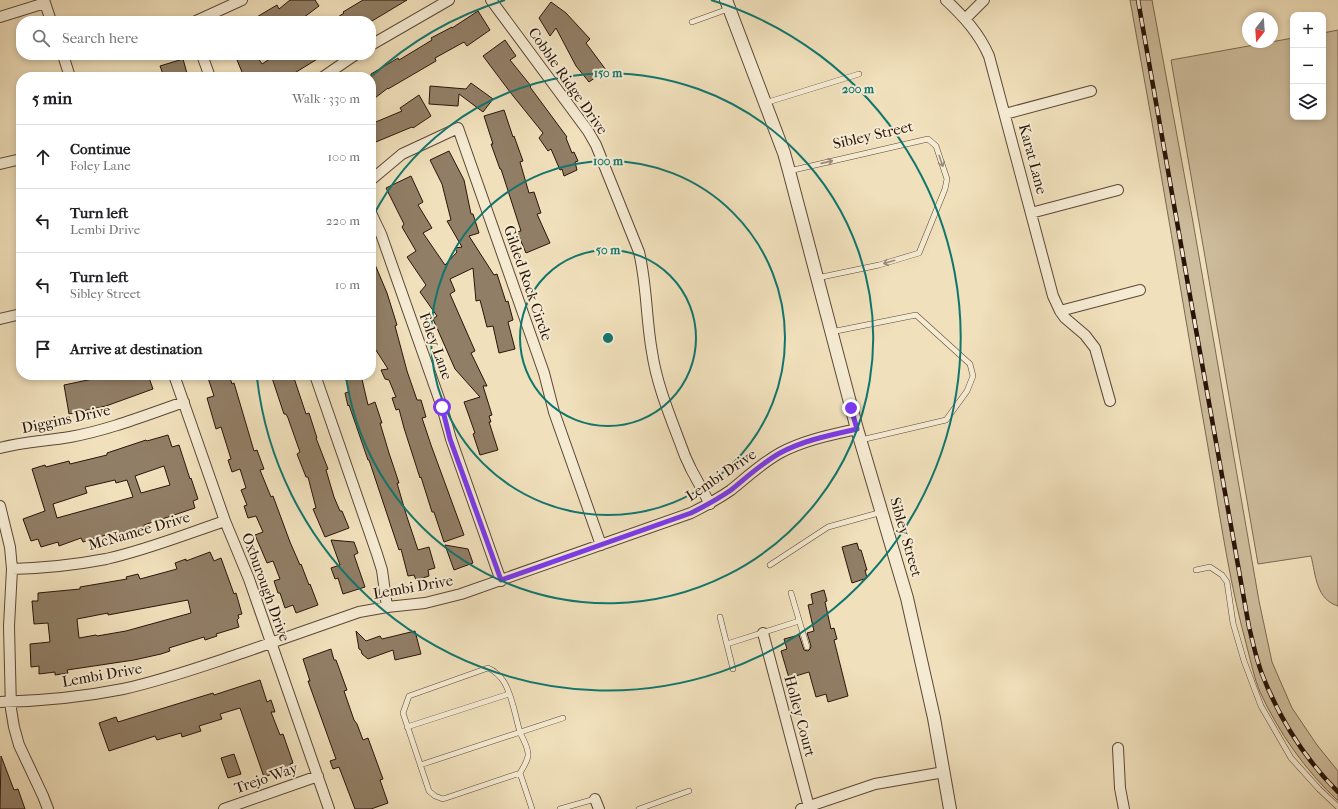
<!DOCTYPE html>
<meta charset="utf-8">
<style>
body{margin:0;font-family:"IM FELL French Canon",serif;background:#f6f6f6;color:#202124}
.controls{position:absolute;right:12px;top:12px;display:grid;overflow:hidden;border-radius:8px;box-shadow:0 2px 6px #0003}
.controls button{width:36px;height:36px;display:grid;place-items:center;padding:0;border:0;border-bottom:1px solid #e0e0e0;background:#fff;color:#202124;font:20px sans-serif}
.compass{position:absolute;left:1242px;top:12px;width:36px;height:36px;border-radius:50%;background:#fff;box-shadow:0 2px 6px #0003;rotate:197deg}
.stop{position:absolute;width:12px;height:12px;margin:-9px;border:3px solid #7c3aed;border-radius:50%;background:#fff}
.stop.end{background:#7c3aed;border-color:#fff;box-shadow:0 1px 4px #0008}
.list{margin:0;padding:0;list-style:none}
h2{display:flex;justify-content:space-between;align-items:center;height:52px;margin:0;padding:0 16px;font-size:17px}
h2 small{font-size:13px;font-weight:400;color:#757577}
.list li{display:grid;grid-template-columns:26px 1fr auto;gap:12px;align-items:center;box-sizing:border-box;height:64px;padding:0 16px;border-top:1px solid #e0e0e0}
.list b{display:block;font-size:15px;white-space:nowrap}
.list p{margin:0;font-size:13px;white-space:nowrap;color:#757577}
.list em{font-size:13px;font-style:normal;color:#757577}
.icon{flex:none;width:22px;height:22px;fill:none;stroke:currentColor;stroke-width:2;stroke-linecap:round;stroke-linejoin:round}
.map{position:relative;flex:none;width:1338px;height:809px;overflow:hidden}
.search{position:absolute;background:#fff;box-shadow:0 2px 6px #0003;left:16px;top:16px;width:360px;height:44px;display:flex;align-items:center;gap:10px;box-sizing:border-box;padding:0 14px;border-radius:16px;color:#757577;font-size:15px}
.panel{position:absolute;background:#fff;box-shadow:0 2px 6px #0003;left:16px;top:72px;width:360px;height:308px;border-radius:16px}
.map>svg:first-child{display:block}
.green{fill:#cebd9d;stroke:#7c6853}
.building{fill:#917e66;stroke:#2a1409;fill-rule:evenodd}
.lines{fill:none;stroke-linecap:round;stroke-linejoin:round}
.service-casing{stroke:#5c4736;stroke-width:6}
.minor-casing{stroke:#5c4736;stroke-width:12}
.tertiary-casing{stroke:#5c4736;stroke-width:14}
.service{stroke:#f5ebd3;stroke-width:5}
.minor{stroke:#f5ebd3;stroke-width:10}
.tertiary{stroke:#f5ebd3;stroke-width:12}
.rail-casing{stroke:#2a1409;stroke-width:4.5}
.rail{stroke:#f5ebd3;stroke-width:3;stroke-dasharray:9;stroke-linecap:butt}
.oneway{stroke:#9a8a78}
.route{stroke:#7c3aed;stroke-width:5}
.ring{fill:none;stroke:#0f766e;stroke-width:2}
.labels{text-anchor:middle;stroke-width:4;stroke-linejoin:round;paint-order:stroke}
.street-label{font-size:15px;fill:#2a1409;stroke:#f5ebd3}
.centre{fill:#0f766e;stroke:#f5ebd3;stroke-width:2}
.ring-label{font-size:12px;text-anchor:middle;font-weight:bold;fill:#0f766e;stroke:#f5ebd3;stroke-width:4;stroke-linejoin:round;paint-order:stroke}
</style>
<div class="map">
<svg width="1338" height="809" viewBox="0 0 1338 809">
<rect width="100%" height="100%" fill="#f0e0bb"/>
<filter id="stains"><feTurbulence type="fractalNoise" baseFrequency=".005" numOctaves="4"/><feColorMatrix values="0 0 0 0 .2 0 0 0 0 .09 0 0 0 0 .02 0 0 0 .5 -.17"/></filter>
<radialGradient id="worn" r=".72"><stop offset=".6" stop-color="#630" stop-opacity="0"/><stop offset="1" stop-color="#630" stop-opacity=".3"/></radialGradient>
<path class="green" d="M1130 0H1152L1193 222 1259 601 1272 662 1292 708 1317 745 1338 771V801C1305 770 1279 733 1260 692 1254 678 1251 662 1247 647 1231 589 1222 529 1212 470 1184 313 1159 156 1130 0Z
M1338 30V606C1316 599 1316 576 1311 556L1258 564 1171 60 1293 38V117H1323V33Z"/>
<path class="building" d="M290 0H315L319 6 299 21H250L277 5 279 9Z
M363 0H407L372 21H332L344 13 343 12Z
M551 2 566 13 590 39 586 43 606 70 589 82 576 66 556 28 550 36 539 18Z
M478 11 490 30 467 46 464 42 435 58 436 61 388 89V88L371 101V74L398 58 399 60 432 40 431 38 452 27V28Z
M505 40 516 56 510 60 531 86 530 87 567 137 566 138 572 153 574 152 578 161 575 162 577 170 564 176 562 169 560 170 551 149 548 151 539 138 543 133 510 92 483 56Z
M235 55H256L262 64 276 55H324L288 77H244Z
M183 59 188 77H164L160 66Z
M471 83 493 99 483 112 459 94 458 106 429 104 430 86 466 89Z
M419 95 431 116 413 128 412 127 371 144V124L402 111 400 108Z
M504 110 513 137 514 136 523 161 520 162 529 193 534 192 541 213 537 214 550 243 526 253 517 232 521 231 501 169H500L491 144H493L484 116Z
M449 151 464 180 471 214H473L479 233 469 236 494 275 497 274 506 302 508 301 513 320 508 322 515 349 499 353 493 326 487 327 480 300 476 301 473 268 450 279 455 291 450 294 475 351 471 353 487 386H483L492 415 489 416 491 422H489L498 450 480 455 473 434 475 433 464 402 480 397 455 369 433 319 437 316 420 292 426 285 407 257 416 251 402 227 404 224 386 188 411 176 423 202 418 205 432 228 423 233 445 265 457 252 455 248 462 247 447 221 451 220 442 184 430 160Z
M371 255 387 293 397 325 395 326 407 371 417 400H421L426 417 422 418 431 445 464 535 444 542 434 512H432L421 477 420 478 404 428 399 409 396 410 392 398 396 397 389 380 385 379 381 370 388 369 374 347 375 346 371 335Z
M112 375H148L153 389 106 406 69 414 64 385Z
M207 375H229L232 384 234 383 254 451 257 450 264 469 260 470 271 497 273 496 290 542 300 565 301 564 309 585 310 584 318 605 296 613 293 605 285 608 280 593H278L274 581 280 579 273 561 267 563 255 535 263 532 256 516 248 518 244 506 247 505 241 490 246 488 240 469 232 472 228 460 231 459 221 427 216 429 207 398 214 396Z
M271 375H293L306 414 309 413 317 438H316L328 469 326 470 334 497 340 511H342L349 528 325 537 313 509 316 508 308 477H306L297 454 300 452 288 418 286 414H284Z
M345 375H361L368 405 375 402 382 423H380L389 453 399 483H397L406 514 418 550 429 547 435 568 428 570 429 576 416 580 414 575 408 576 401 549 399 550 369 460H368L349 405 348 406 345 393 349 392Z
M168 435 172 447 179 445 190 479 191 478 198 499 193 501 195 508 144 525 145 528 107 538 106 535 83 542 81 538 59 546 58 542 41 547 38 539 31 541 23 519 45 511 32 469 45 465 46 467 69 461 70 464 107 455V453L146 440 147 441ZM164 466 170 485 141 493 135 476ZM115 480 116 483 127 480 133 497 57 518 53 504 87 493 85 487Z
M331 540 354 542 358 553 354 555 365 587 343 594 338 578 335 579 331 568 340 565Z
M857 543 859 550H861L867 570H865L867 578 852 583 842 547Z
M445 545 468 549 473 563 454 570Z
M210 552 214 561 221 558 234 594 236 593 242 614 238 615 239 618 237 620 239 627 216 634 217 636 205 640 204 637 169 648 170 651 161 654 134 660 67 670 68 673 55 675V672L39 674V666L31 667 30 644 50 642 48 623 34 624 32 601H38V593L80 589V587L127 579 126 577 138 574 140 579 177 569 175 563 186 559V561ZM188 600 191 613 126 631 97 636 96 635 79 638 77 619 108 613V615Z
M824 590 827 601 825 602 831 629 834 628 837 639 834 640 848 696 828 702 826 694 816 697 809 672 789 678 781 651 787 649 784 639 799 635 804 650 808 651 810 649 811 646 807 633 814 631 808 605 813 604 811 594Z
M356 631 366 641 380 636 382 639 415 631 421 654 395 660 393 650 368 659 362 654 361 650 359 649Z
M331 649 334 660H336L347 690 344 691 354 720 357 724 363 740 368 738 383 779 380 780 388 803 371 809H355L339 767 333 769 330 761 336 759 308 681H310L303 659Z
M260 680 267 702 271 700 275 712H271L280 735 283 734 293 763 290 764 291 767 264 777 240 708 220 714 222 719 199 726 201 731 182 737 181 733 157 740 155 736 109 751 99 723 116 717 118 722 213 693 214 695Z
M234 754 241 774 228 778 221 758Z
M1 756 14 790 18 789 25 809H0Z"/>
<g class="lines">
<g class="service-casing">
<path id="service" d="M692 22 728 9
M765 103 859 74
M789 171 928 139 936 146 947 179 945 189 919 253 879 265 817 278
M831 332 916 315 970 364 973 376 967 391 946 420 861 440
M770 565 828 527 882 512
M1196 570 1210 567 1222 575 1227 582 1233 623 1244 661 1261 706 1291 758 1319 789 1338 807
M791 593 807 647
M720 617 733 669
M727 644 799 621
M488 668C494 670 501 677 504 682 513 697 515 716 520 732 523 740 529 748 528 756 527 762 523 768 520 773L443 799 435 796 429 791 403 713 409 696Z
M407 727 509 694
M420 765 563 718
M520 773 532 809
M560 809 595 799
M639 809 689 791"/>
</g>
<g class="minor-casing">
<path id="minor" d="M44 0 51 21
M491 0 588 131 596 145 639 252C647 285 646 319 652 352 657 387 673 423 685 456L691 469 710 504
M946 0C964 17 979 33 989 56L1053 296 1060 311 1065 318 1085 335 1095 348 1110 401
M0 17 45 3
M965 19 984 0
M196 21 242 0
M371 45 449 0
M63 55 70 77
M202 55 210 77
M323 77 355 55
M1005 114 1091 91
M0 164 21 159
M371 180 402 154 458 128 544 373 554 412 601 545
M371 213 381 234 442 407 451 439 501 581
M1031 213 1118 190
M1060 311 1140 290
M0 319 21 314
M174 375 225 521 249 579 329 809
M315 375 377 554 382 570 387 607
M0 448C23 442 46 441 70 437 109 430 146 415 184 402
M0 506 10 547 12 569 9 626 11 709 14 727 19 745 43 796 48 809
M12 569C44 568 75 565 106 559 147 550 186 534 225 521
M763 633 809 807
M0 702C41 701 83 697 123 689 164 680 203 666 242 653 281 639 320 626 359 612L387 607 425 603 461 594 691 513C705 506 718 499 731 490 747 477 762 463 780 453 804 440 831 435 857 429
M1118 748 1120 788 1124 809
M595 799 599 809
M224 809 318 776
M801 809 875 784 944 772"/>
</g>
<g class="tertiary-casing">
<path id="tertiary" d="M726 0 784 153 789 171 857 429 907 598 934 718 950 809"/>
</g>
<use href="#service" class="service"/>
<use href="#minor" class="minor"/>
<use href="#tertiary" class="tertiary"/>
<g class="rail-casing">
<path id="rail" d="M1138 0 1193 313 1249 627C1253 642 1256 659 1262 674 1279 718 1305 759 1338 792"/>
</g>
<use href="#rail" class="rail"/>
</g>
<defs><path id="oneway-shaft" d="M-6 0H5M1.5-3L5.5 0L1.5 3" fill="none" stroke-width="1.6" stroke-linecap="round" stroke-linejoin="round"/></defs>
<g class="oneway">
<use href="#oneway-shaft" transform="translate(941 161) rotate(71)"/>
<use href="#oneway-shaft" transform="translate(827 162) rotate(-13)"/>
<use href="#oneway-shaft" transform="translate(889 262) rotate(163)"/>
</g>
<g class="lines">
<path class="route" d="M442 407 450 439 501 580 691 513C705 506 718 499 731 490 747 477 762 463 780 453 804 440 831 435 857 429L851 408"/>
</g>
<g class="ring">
<circle cx="608" cy="338" r="88"/>
<circle cx="608" cy="338" r="177"/>
<path d="M372 218A265 265 0 1 1 346 377"/>
<path d="M372 76A353 353 0 0 1 505 0M711 0A353 353 0 1 1 257 378"/>
</g>
<g class="labels">
<g class="street-label">
<text transform="translate(568 81) rotate(55)" y="5">Cobble Ridge Drive</text>
<text transform="translate(873 135) rotate(-13)" y="5">Sibley Street</text>
<text transform="translate(1033 159) rotate(75)" y="5">Karat Lane</text>
<text transform="translate(528 283) rotate(71)" y="5">Gilded Rock Circle</text>
<text transform="translate(436 346) rotate(70)" y="5">Foley Lane</text>
<text transform="translate(66 419) rotate(-12)" y="5">Diggins Drive</text>
<text transform="translate(721 475) rotate(-34)" y="5">Lembi Drive</text>
<text transform="translate(139 531) rotate(-16)" y="5">McNamee Drive</text>
<text transform="translate(906 537) rotate(74)" y="5">Sibley Street</text>
<text transform="translate(266 587) rotate(70)" y="5">Oxburough Drive</text>
<text transform="translate(413 587) rotate(-10)" y="5">Lembi Drive</text>
<text transform="translate(102 675) rotate(-10)" y="5">Lembi Drive</text>
<text transform="translate(800 716) rotate(75)" y="5">Holley Court</text>
<text transform="translate(266 778) rotate(-19)" y="5">Trejo Way</text>
</g>
</g>
<circle cx="608" cy="338" r="6" class="centre"/>
<g class="ring-label">
<text x="608" y="77">150 m</text>
<text x="858" y="93">200 m</text>
<text x="608" y="165">100 m</text>
<text x="608" y="254">50 m</text>
</g>
<rect width="100%" height="100%" filter="url(#stains)"/>
<rect width="100%" height="100%" fill="url(#worn)"/>
</svg>
<div class="controls">
<button>+</button>
<button>−</button>
<button><svg class="icon" aria-label="layers" viewBox="0 0 24 24"><path d="M12 4l9 5-9 5-9-5zM3 14l9 5 9-5"/></svg></button>
</div>
<svg class="compass" viewBox="-18 -18 36 36"><path d="M0-13l5 13h-10z" fill="#e53935"/><path d="M0 13l5-13h-10z" fill="#757577"/></svg>
<div class="stop" style="left:442px;top:407px"></div>
<div class="stop end" style="left:851px;top:408px"></div>
<div class="search"><svg class="icon" aria-label="search" viewBox="0 0 24 24"><circle cx="10" cy="10" r="6"/><path d="M15 15l6 6"/></svg>Search here</div>
<section class="panel">
<h2>5 min<small>Walk · 330 m</small></h2>
<ul class="list">
<li><svg class="icon" aria-label="ahead" viewBox="0 0 24 24"><path d="M12 20V5M6 11l6-6 6 6"/></svg><div><b>Continue</b><p>Foley Lane</p></div><em>100 m</em></li>
<li><svg class="icon" aria-label="left" viewBox="0 0 24 24"><path d="M17 20v-9H6M10 6l-5 5 5 5"/></svg><div><b>Turn left</b><p>Lembi Drive</p></div><em>220 m</em></li>
<li><svg class="icon" aria-label="left" viewBox="0 0 24 24"><path d="M17 20v-9H6M10 6l-5 5 5 5"/></svg><div><b>Turn left</b><p>Sibley Street</p></div><em>10 m</em></li>
<li><svg class="icon" aria-label="arrive" viewBox="0 0 24 24"><path d="M6 21V4h12l-3 4 3 4H6"/></svg><div><b>Arrive at destination</b></div></li>
</ul>
</section>
</div>
